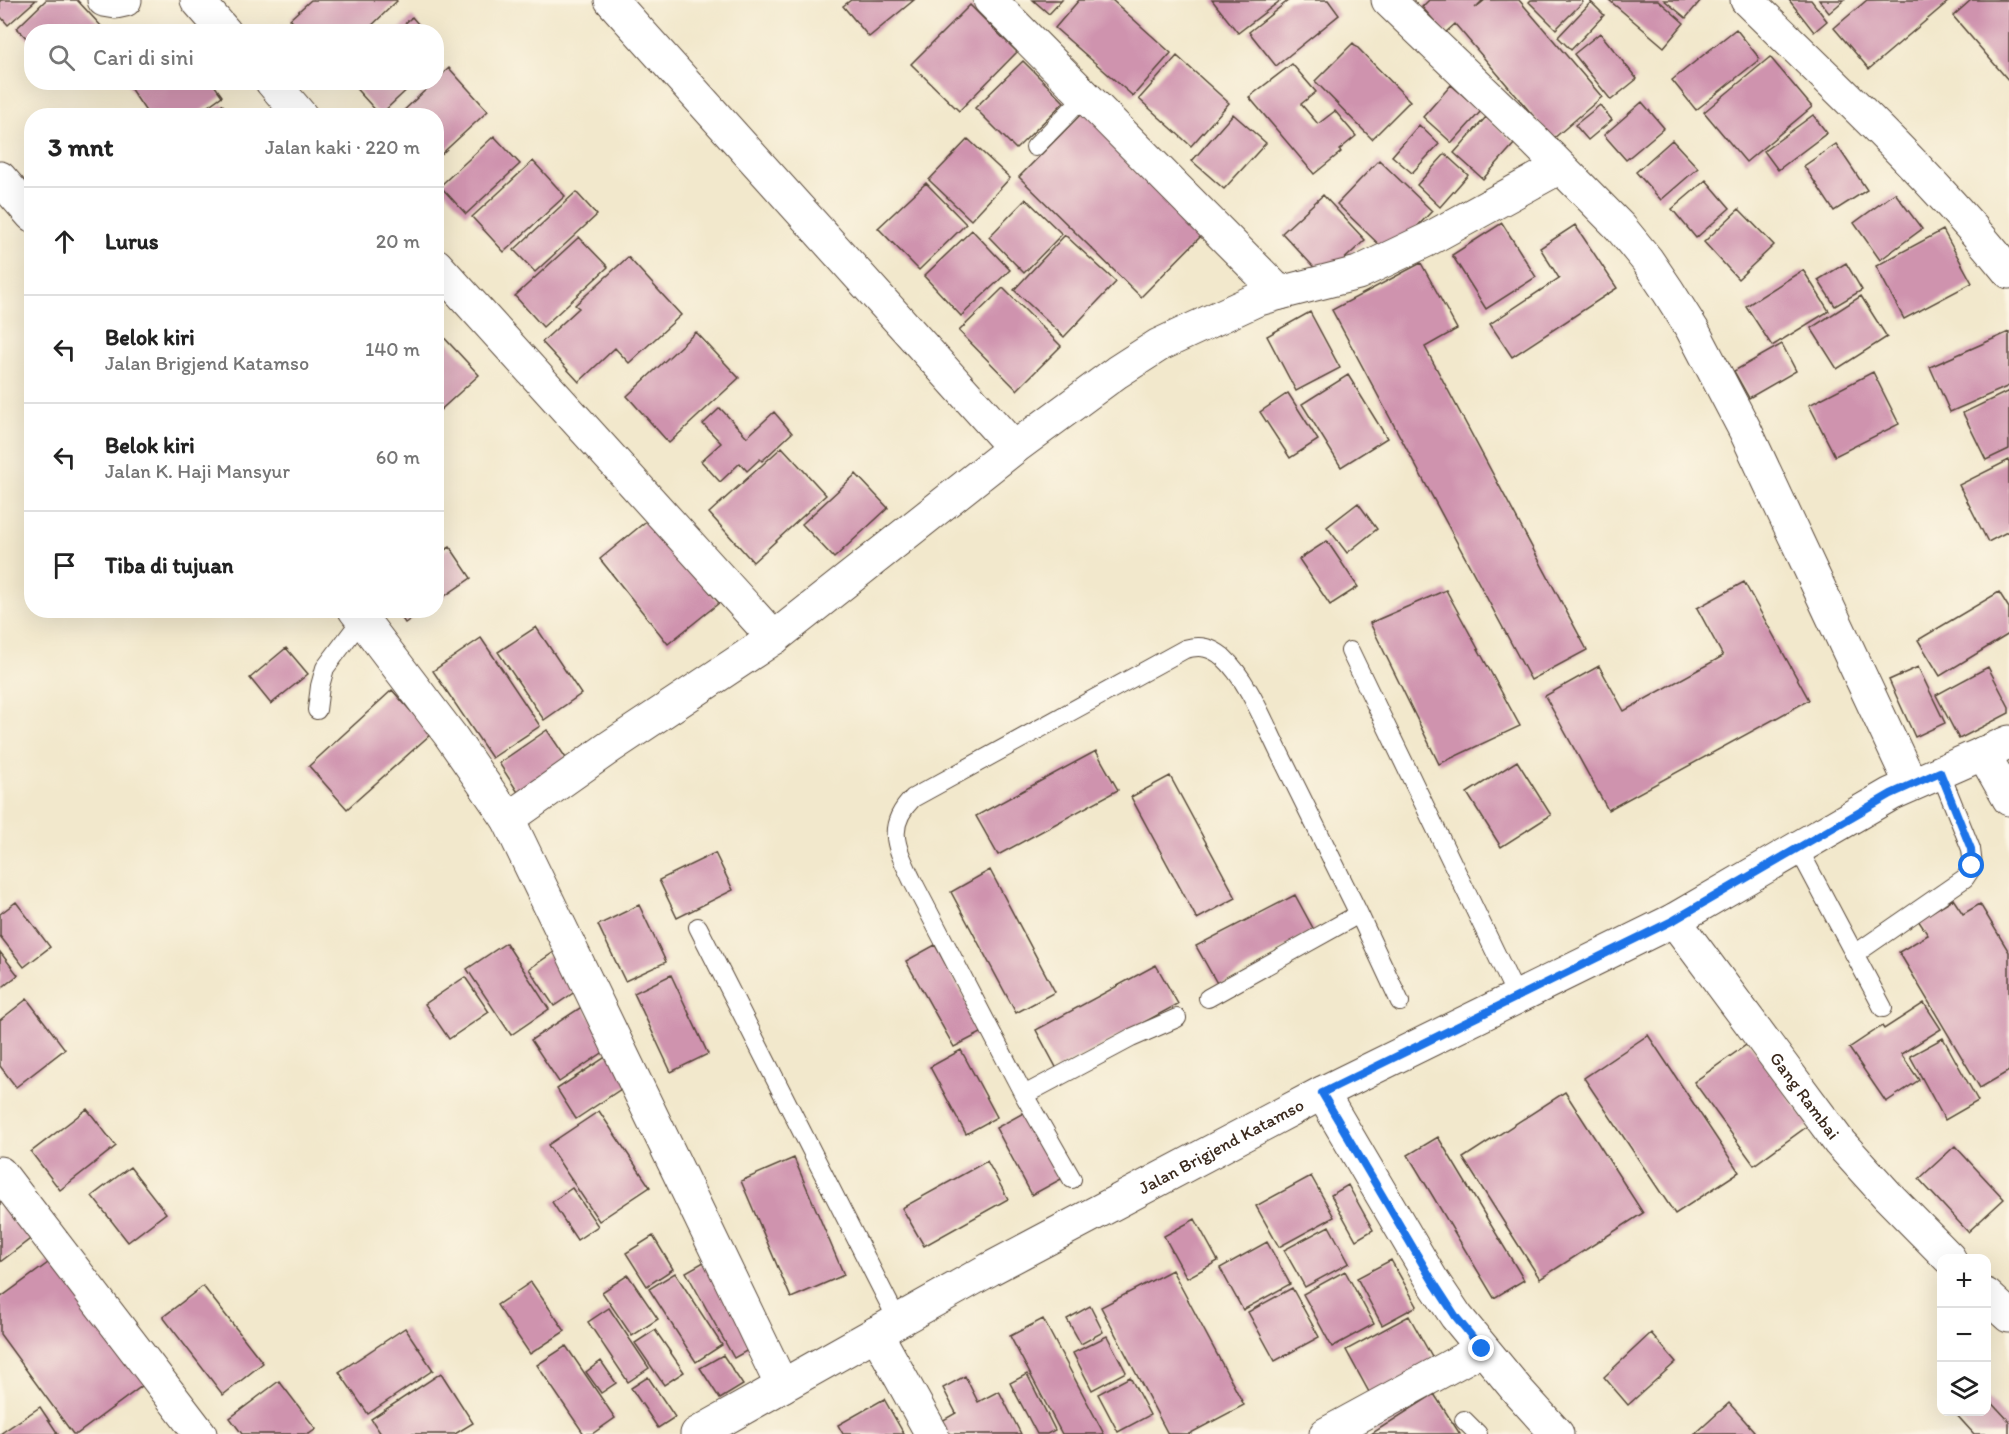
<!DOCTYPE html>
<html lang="id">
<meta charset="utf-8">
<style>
body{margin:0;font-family:Itim,sans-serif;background:#f6f6f6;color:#222}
.controls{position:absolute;right:18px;bottom:18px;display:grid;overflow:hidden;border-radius:12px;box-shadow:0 6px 24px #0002}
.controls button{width:54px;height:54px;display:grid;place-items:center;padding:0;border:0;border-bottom:2px solid #e0e0e0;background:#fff;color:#222;font:30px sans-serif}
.stop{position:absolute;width:18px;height:18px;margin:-14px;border:4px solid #1a73e8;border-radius:50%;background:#fff}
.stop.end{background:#1a73e8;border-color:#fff;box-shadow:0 2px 6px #0008}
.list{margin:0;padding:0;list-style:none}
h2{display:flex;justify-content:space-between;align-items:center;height:78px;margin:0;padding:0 24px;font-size:26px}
h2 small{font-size:20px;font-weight:400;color:#767676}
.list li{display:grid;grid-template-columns:39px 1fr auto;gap:18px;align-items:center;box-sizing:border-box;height:108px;padding:0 24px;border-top:2px solid #e0e0e0}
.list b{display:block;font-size:22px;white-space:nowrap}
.list p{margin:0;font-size:20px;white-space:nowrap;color:#767676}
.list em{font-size:20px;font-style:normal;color:#767676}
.icon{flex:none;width:33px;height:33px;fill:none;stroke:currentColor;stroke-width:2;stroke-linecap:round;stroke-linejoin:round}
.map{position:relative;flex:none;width:2009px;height:1434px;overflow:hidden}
.search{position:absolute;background:#fff;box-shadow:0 6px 24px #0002;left:24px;top:24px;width:420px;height:66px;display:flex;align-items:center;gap:15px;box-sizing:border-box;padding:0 21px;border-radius:24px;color:#767676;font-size:22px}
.panel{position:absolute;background:#fff;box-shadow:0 6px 24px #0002;left:24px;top:108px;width:420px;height:510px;border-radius:24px}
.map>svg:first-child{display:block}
.building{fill:#cf93ae}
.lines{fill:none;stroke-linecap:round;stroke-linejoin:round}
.lane-casing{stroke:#564638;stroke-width:20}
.street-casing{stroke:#564638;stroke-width:35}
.secondary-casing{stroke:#564638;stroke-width:35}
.primary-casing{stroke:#564638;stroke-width:35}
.lane{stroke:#fff;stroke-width:18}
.street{stroke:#fff;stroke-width:33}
.secondary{stroke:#fff;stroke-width:33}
.primary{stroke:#fff;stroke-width:33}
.route{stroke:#1a73e8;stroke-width:8}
.labels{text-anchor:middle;stroke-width:4.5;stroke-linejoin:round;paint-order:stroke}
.street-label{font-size:18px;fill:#3b2a1e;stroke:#fcf5e5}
</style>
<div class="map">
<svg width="2009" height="1434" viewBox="0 0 2009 1434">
<rect width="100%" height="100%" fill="#fcf5e5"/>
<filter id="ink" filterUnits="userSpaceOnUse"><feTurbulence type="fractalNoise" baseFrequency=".0167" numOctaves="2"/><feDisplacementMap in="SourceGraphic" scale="12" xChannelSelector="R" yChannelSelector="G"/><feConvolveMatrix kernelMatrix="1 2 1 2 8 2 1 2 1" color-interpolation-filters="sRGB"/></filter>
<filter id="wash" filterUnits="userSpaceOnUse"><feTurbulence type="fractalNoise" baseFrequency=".008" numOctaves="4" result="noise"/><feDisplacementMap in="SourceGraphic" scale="24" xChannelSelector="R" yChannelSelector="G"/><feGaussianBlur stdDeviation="1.35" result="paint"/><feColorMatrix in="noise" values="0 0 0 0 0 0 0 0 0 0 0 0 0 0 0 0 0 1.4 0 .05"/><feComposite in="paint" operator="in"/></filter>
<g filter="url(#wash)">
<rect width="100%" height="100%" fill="#f2e8cc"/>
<g id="blocks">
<path class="building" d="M0 0H36L8 25 0 16Z
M46 0H77L102 27 97 32H32V44L17 28Z
M311 0H396L397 1 365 32H302L290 19Z
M851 0H914L869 37 843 6Z
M1033 0H1062L1049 14Z
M1079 0H1112L1171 53 1133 96 1055 28Z
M1212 0H1281L1238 33Z
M1289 0H1328L1339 15 1276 66 1249 32Z
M1429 0H1483L1475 8 1485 0H1519L1602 97 1553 139 1455 24 1445 33 1422 7Z
M1531 0H1581L1583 2 1556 29 1529 2Z
M1609 0H1658L1684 23 1664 47Z
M1664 0H1701L1686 18Z
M1789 0H1811L1827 21 1814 32Z
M1819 0H1844L1829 13Z
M1867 0H1950L1869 69 1834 28Z
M1971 0H2009V81L1953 16Z
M1591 2 1604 15 1571 50 1558 37Z
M970 5 1017 52 959 111 911 64Z
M412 17 425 32H396Z
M1736 29 1760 59 1696 110 1672 80Z
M1600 33 1637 79 1611 100 1574 54Z
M1353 43 1410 101 1372 139 1315 81Z
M1177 56 1229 103 1191 146 1139 99Z
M1770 57 1812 107 1746 162 1704 112Z
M1023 61 1064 102 1016 149 975 108Z
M1292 64 1316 92 1301 104 1318 124 1335 111 1356 136 1339 150 1341 152 1314 174 1249 97Z
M449 68 488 111 436 159V116H398L434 82H436V80Z
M126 82H212L222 96 194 116H149Z
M350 82H415L380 115Z
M1451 85 1481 111 1452 143 1423 117Z
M1642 102 1664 128 1626 160 1604 135Z
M222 104 230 116H206Z
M1600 105 1612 120 1588 140 1575 125Z
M1085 110 1207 230 1141 297 1019 177Z
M1233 114 1266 143 1224 189 1192 161Z
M1813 115 1827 133 1778 170 1764 151Z
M1486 117 1515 143 1483 179 1454 153Z
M1419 125 1439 144 1412 173 1392 156Z
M494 136 520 164 466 214 440 186Z
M968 139 1010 178 971 220 929 180Z
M1672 140 1698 168 1661 200 1636 172Z
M1836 144 1867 190 1834 211 1804 166Z
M1445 154 1468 175 1440 207 1417 185Z
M1379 160 1432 211 1390 255 1337 204Z
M533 161 565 196 504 252 472 217Z
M1706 180 1730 208 1696 238 1672 209Z
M926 183 966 224 919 270 878 228Z
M576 192 597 215 535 272 514 250Z
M1895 193 1922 229 1880 260 1854 223Z
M1323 195 1365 240 1324 278 1282 233Z
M1026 199 1062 234 1024 273 989 237Z
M1739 209 1774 245 1738 279 1704 242Z
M1502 223 1536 277 1486 309 1452 255Z
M1575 225 1617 288 1512 357 1490 324 1559 278 1540 248Z
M972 230 1010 270 961 316 924 276Z
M1943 230 1972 283 1904 319 1876 266Z
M1065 235 1116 282 1064 337 1014 290Z
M579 237 608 267 543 327 515 296Z
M628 257 681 315 629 363 615 348 579 382 542 342 579 308 575 305Z
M1421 263 1457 329 1425 347 1587 650 1531 680 1332 310Z
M1846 263 1862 290 1835 306 1818 280Z
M1803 270 1829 311 1772 346 1746 306Z
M1003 288 1061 346 1017 390 959 331Z
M1861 296 1887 337 1837 369 1811 328Z
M1310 312 1340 368 1296 391 1267 336Z
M436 329 479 375 436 414Z
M696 332 739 378 669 443 627 396Z
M2009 332V386L1950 412 1930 367Z
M1782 344 1796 371 1749 398 1734 371Z
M1873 372 1899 424 1835 456 1809 405Z
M1348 375 1387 438 1341 467 1302 404Z
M2009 391V449L1986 460 1963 413Z
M1288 393 1318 440 1290 458 1260 412Z
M720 408 747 437 774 412 792 433 762 461 760 459 747 471 740 463 720 482 701 461 721 443 703 424Z
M782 447 826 495 753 562 709 513Z
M2009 460V531L1988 542 1959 485Z
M856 474 888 508 834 558 802 524Z
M1358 503 1377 529 1347 553 1327 527Z
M650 518 719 603 668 644 600 559Z
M1327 541 1358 587 1330 605 1299 559Z
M450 547 471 578 436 602V555Z
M1744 582 1809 700 1608 810 1545 696 1599 666 1624 711 1723 656 1697 608Z
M1446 590 1520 726 1439 764 1370 623Z
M1999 592 2009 608V634L1940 676 1918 640Z
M396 610H423L405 623Z
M536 627 581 694 544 720 498 652Z
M481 638 540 726 492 758 433 671Z
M286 648 308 674 271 704 250 678Z
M1918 667 1945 723 1915 737 1889 680Z
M1988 667 2009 707V713L1959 739 1936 695Z
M392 690 431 734 347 809 309 766Z
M547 730 568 761 519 794 499 763Z
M1096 751 1118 790 998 855 976 816Z
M1517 761 1551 815 1501 847 1467 793Z
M1170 776 1236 898 1197 919 1131 797Z
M715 853 733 890 677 918 659 880Z
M990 870 1055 992 1016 1013 951 892Z
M1295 895 1314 930 1218 985 1196 946Z
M1953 899 1963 914 1980 904 2009 952V1071L1980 1088 1899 952 1928 935 1918 920Z
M16 902 50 947 24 967 0 936V914Z
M639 905 666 962 625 981 598 925Z
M506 943 549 1009 511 1035 467 969Z
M935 945 983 1032 954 1047 906 961Z
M557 950 582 987 554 1006 529 969Z
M0 952 18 975 0 989Z
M1156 965 1178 1004 1057 1069 1036 1030Z
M671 975 708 1054 671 1072 634 993Z
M465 977 489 1012 449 1039 425 1004Z
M27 999 65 1049 16 1087 0 1066V1020Z
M1924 1003 1941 1029 1901 1054 1919 1080 1886 1102 1849 1048 1882 1026 1884 1029Z
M583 1006 611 1047 559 1082 531 1040Z
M1648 1035 1739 1172 1675 1214 1584 1078Z
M1943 1038 1978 1101 1945 1120 1910 1056Z
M1749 1043 1809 1125 1754 1165 1694 1082Z
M961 1050 997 1117 966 1134 930 1067Z
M613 1052 633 1081 576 1119 557 1089Z
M1565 1092 1643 1213 1540 1279 1463 1158Z
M87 1109 116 1146 60 1190 31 1152Z
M599 1111 650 1187 599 1221 548 1145Z
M1027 1111 1063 1178 1032 1195 996 1128Z
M1438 1137 1524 1280 1494 1298 1408 1155Z
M1955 1146 2004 1199 1968 1232 1919 1179Z
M794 1158 844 1275 791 1298 741 1181Z
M987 1161 1008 1199 924 1246 902 1208Z
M130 1167 166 1213 128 1242 92 1196Z
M1311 1176 1334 1217 1279 1247 1256 1206Z
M0 1183 38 1233 0 1262Z
M1348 1185 1373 1230 1356 1240 1331 1195Z
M572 1188 598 1226 577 1240 552 1202Z
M1195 1219 1218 1261 1187 1278 1164 1236Z
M1329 1226 1349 1263 1305 1287 1284 1250Z
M653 1236 673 1269 647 1286 626 1253Z
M1267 1242 1290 1284 1243 1310 1220 1268Z
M59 1255 150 1380 77 1434H73L0 1334V1298Z
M709 1259 757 1345 734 1358 686 1272Z
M1391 1260 1417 1306 1382 1325 1357 1278Z
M1172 1270 1244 1405 1189 1434H1168L1101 1307Z
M1345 1271 1374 1324 1332 1347 1303 1294Z
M675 1273 722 1345 696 1362 649 1289Z
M628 1275 658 1319 632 1336 602 1292Z
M531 1282 565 1331 530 1354 497 1305Z
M203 1286 263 1363 223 1395 163 1317Z
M1292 1288 1319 1337 1275 1361 1248 1312Z
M1090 1306 1103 1332 1081 1344 1067 1319Z
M609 1308 649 1368 628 1382 588 1322Z
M1409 1316 1438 1368 1375 1403 1346 1350Z
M1043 1319 1104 1434H1062L1010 1336Z
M405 1328 433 1370 368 1414 339 1372Z
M655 1330 684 1372 664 1385 635 1343Z
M1651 1333 1676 1362 1628 1405 1604 1377Z
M1107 1336 1126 1372 1092 1390 1073 1353Z
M566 1346 615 1418 592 1434H584L537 1365Z
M723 1355 743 1385 720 1399 700 1368Z
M601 1361 616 1383 601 1393 586 1372Z
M441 1373 473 1423 455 1434H381L371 1419Z
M1027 1374 1055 1430 1047 1434H1037L1010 1383Z
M965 1376 978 1402 999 1391 1021 1434H946L940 1422 956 1413 943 1388Z
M648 1377 675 1417 658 1428 631 1388Z
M1130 1377 1150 1415 1118 1432 1098 1394Z
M279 1381 316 1429 309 1434H242L230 1418Z
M1434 1394 1460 1434H1371Z
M1986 1396 2009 1421V1434H1974L1954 1412H1986Z
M884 1399 904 1434H843L838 1425Z
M1729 1403 1754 1431 1751 1434H1695Z
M40 1407 58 1434H0Z"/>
</g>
</g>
<g filter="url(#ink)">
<use href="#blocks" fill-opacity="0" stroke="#564638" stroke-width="1.5"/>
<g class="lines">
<g class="lane-casing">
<path id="lane" d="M1035 147 1085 96
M1350 651 1517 997
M317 710 320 686 325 668 362 619
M1798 848 1883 1008
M698 927 898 1321
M1855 954 1965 878 1973 866 1971 849 1940 772
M1208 998 1359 914 1400 1002
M1024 1095 912 880C897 848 884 827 913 798L1185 649C1200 645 1211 647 1223 657 1248 680 1264 722 1279 752 1306 806 1332 860 1359 914
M1072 1179 1024 1095 1131 1038 1177 1018
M1464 1420 1478 1434"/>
</g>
<g class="street-casing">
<g id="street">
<path d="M104 0 116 2 125 0"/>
<path d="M197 0 225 32"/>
<path d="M611 0 1014 448"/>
<path d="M990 0 1280 293 1358 273 1427 240 1560 167"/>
<path d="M1388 0 1534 140 1620 227 1647 260 1668 291 1692 329 1745 430 1911 784"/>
<path d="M1747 0C1837 88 1930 174 2009 272"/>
<path d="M272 82 301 116"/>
<path d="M0 178 32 215"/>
<path d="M436 265 774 638"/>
<path d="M355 610 450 735 508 819"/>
<path d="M1983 753 2009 799"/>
<path id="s1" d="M1674 920 1839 1142 1888 1196 1949 1258"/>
<path d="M0 1173 200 1434"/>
<path d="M1986 1295 2009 1316"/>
<path d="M876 1333 932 1434"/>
<path d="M782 1386 508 819 610 747 774 638 1014 448 1117 372 1159 345 1256 300 1280 293"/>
<path d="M1326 1434 1482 1349"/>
</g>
</g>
<g class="secondary-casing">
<path id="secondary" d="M1322 1093 1432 1280 1456 1316 1518 1391 1557 1434"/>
</g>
<g class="primary-casing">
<g id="primary">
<path id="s2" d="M697 1434 990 1269 1322 1093 1674 920 1891 794 2009 742"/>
</g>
</g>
<use href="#lane" class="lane"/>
<use href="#street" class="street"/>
<use href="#secondary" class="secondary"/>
<use href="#primary" class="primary"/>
</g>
</g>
<g class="lines" filter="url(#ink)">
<path class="route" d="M1482 1349 1456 1317 1432 1280 1322 1093 1674 920 1891 794 1940 772 1971 849 1972 866"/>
</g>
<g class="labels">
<g class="street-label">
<text dy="6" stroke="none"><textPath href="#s1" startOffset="219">Gang Rambai</textPath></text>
<text dy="6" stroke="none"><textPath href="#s2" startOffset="598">Jalan Brigjend Katamso</textPath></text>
</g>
</g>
</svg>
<div class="controls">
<button>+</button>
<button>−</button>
<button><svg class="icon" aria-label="layers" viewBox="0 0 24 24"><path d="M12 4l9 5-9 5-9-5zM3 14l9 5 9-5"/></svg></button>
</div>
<div class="stop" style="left:1972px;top:866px"></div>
<div class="stop end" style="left:1482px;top:1349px"></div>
<div class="search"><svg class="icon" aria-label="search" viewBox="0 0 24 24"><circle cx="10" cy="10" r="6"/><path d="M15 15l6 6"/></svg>Cari di sini</div>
<section class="panel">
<h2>3 mnt<small>Jalan kaki · 220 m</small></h2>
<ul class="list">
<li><svg class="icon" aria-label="ahead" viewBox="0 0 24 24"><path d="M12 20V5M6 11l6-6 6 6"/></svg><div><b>Lurus</b></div><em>20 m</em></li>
<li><svg class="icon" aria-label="left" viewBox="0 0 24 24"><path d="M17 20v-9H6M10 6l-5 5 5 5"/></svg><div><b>Belok kiri</b><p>Jalan Brigjend Katamso</p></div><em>140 m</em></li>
<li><svg class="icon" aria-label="left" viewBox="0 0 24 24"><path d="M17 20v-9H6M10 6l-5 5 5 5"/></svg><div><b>Belok kiri</b><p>Jalan K. Haji Mansyur</p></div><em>60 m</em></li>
<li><svg class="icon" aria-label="arrive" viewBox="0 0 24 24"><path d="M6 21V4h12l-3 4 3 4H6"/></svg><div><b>Tiba di tujuan</b></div></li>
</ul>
</section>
</div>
